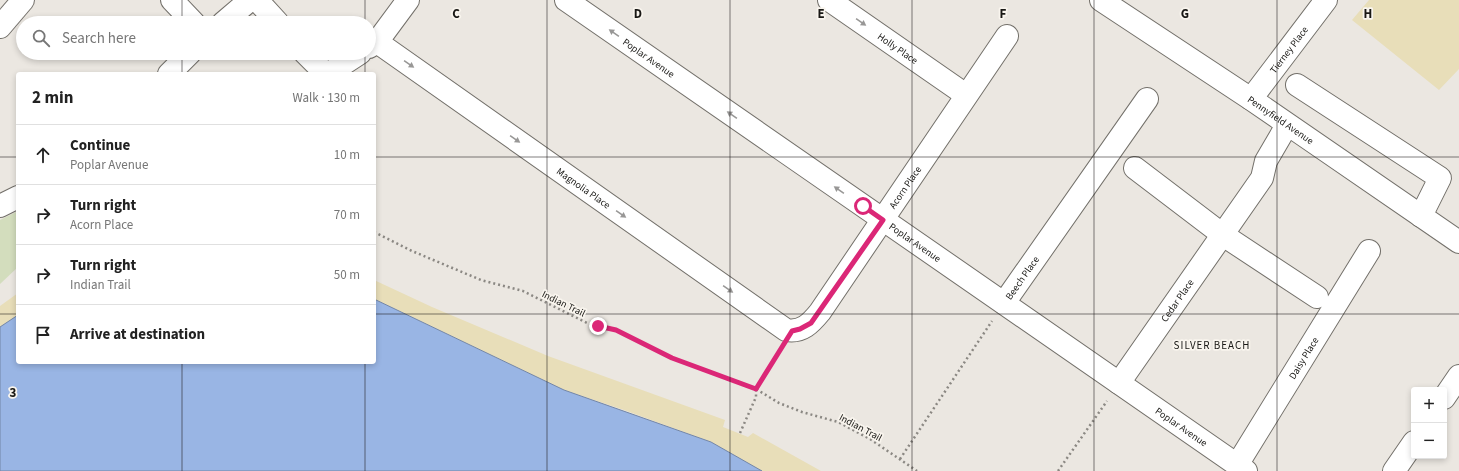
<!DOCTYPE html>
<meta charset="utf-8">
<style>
body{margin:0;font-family:"Source Sans 3",sans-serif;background:#f2f2f2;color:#222}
.controls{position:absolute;right:12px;bottom:12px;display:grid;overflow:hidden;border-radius:4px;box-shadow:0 2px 6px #0003}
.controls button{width:36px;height:36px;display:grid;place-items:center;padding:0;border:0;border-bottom:1px solid #e0e0e0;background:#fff;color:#222;font:20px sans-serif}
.stop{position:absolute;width:12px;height:12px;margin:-9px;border:3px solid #db2777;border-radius:50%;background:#fff}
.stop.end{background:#db2777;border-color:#fff;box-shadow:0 1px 4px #0008}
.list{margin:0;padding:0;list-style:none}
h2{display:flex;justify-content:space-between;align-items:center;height:52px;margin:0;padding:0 16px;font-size:17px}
h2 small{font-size:13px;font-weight:400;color:#767676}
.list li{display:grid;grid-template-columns:26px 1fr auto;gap:12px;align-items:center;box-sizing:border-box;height:60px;padding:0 16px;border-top:1px solid #e0e0e0}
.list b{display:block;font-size:15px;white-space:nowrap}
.list p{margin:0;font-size:13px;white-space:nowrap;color:#767676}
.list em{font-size:13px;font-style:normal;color:#767676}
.icon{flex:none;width:22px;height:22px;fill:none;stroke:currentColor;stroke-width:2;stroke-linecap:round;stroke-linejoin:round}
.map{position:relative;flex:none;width:1459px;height:471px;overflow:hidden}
.search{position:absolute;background:#fff;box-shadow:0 2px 6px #0003;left:16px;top:16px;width:360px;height:44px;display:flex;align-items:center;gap:10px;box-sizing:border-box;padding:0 14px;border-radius:22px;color:#767676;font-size:15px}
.panel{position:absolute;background:#fff;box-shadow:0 2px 6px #0003;left:16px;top:72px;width:360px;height:292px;border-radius:4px}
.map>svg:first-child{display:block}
.green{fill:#d3ddbd}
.sand{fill:#e8deb9}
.water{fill:#99b5e4;stroke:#7386a6}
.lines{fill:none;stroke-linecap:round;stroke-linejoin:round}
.minor-casing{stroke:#73706a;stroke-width:24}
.path{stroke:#8b8883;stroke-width:2.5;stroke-dasharray:2 3;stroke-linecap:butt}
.minor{stroke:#fff;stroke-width:22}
.oneway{fill:#989796}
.route{stroke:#db2777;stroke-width:5}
.grid{fill:none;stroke:#191815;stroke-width:1;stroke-opacity:0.55}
.labels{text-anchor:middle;stroke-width:3.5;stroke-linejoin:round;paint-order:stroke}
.street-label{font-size:10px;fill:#191815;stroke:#f9f5ee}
.neighbourhood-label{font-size:11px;letter-spacing:1px;fill:#191815;stroke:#f9f5ee}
.grid-label{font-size:13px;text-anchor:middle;font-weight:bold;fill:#191815;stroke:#f9f5ee;stroke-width:3.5;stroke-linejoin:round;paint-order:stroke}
</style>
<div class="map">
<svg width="1459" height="471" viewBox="0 0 1459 471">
<rect width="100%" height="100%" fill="#ebe7e1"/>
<path class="green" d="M18 211V267L0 284V220Z"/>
<path class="sand" d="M1369 0H1459V69L1439 90 1352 20Z
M374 280 432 307 548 356 725 420 723 427 748 437 753 433 821 471H760L711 442 624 410 564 390 374 299Z
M18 293V315L0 327V306Z"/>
<path class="water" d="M374 299 564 390 711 442 762 471H0V327L18 315V362H374Z"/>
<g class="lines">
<g class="minor-casing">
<g id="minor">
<path d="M172 0 194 23"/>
<path d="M257 0 278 23"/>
<path id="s1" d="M566 0 1246 471"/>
<path id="s2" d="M829 0 966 95"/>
<path id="s3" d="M1101 0 1251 99 1459 242"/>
<path d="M223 23 250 0"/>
<path d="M0 27 23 0"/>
<path id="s4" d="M377 42 786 330C802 333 811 323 820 312L1007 36"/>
<path d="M369 47 377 42 408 0"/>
<path d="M305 53 326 74"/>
<path d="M169 74 190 53"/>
<path d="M328 74 360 53"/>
<path d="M1297 85 1440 178 1421 216"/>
<path id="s5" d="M1251 99 1326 0"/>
<path d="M1135 168 1223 235 1317 297"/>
<path d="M0 206 18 197"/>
<path id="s6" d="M1004 303 1147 99"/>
<path id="s7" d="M1119 383 1262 178 1266 161 1287 125"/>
<path d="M1444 398 1459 376"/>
<path id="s8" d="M1237 465 1369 251"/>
<path d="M1394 471 1414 442"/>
</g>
</g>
<path class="path" d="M374 232 412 251 481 280 523 291 593 326H598L616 330 671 358 756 389 779 403 802 412 838 422 870 439 917 471
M740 433 756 397V389L780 350
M900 459 992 321
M1058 471 1107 401"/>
<use href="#minor" class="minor"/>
</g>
<defs><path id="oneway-solid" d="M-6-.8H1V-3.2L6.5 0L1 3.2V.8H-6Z"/></defs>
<g class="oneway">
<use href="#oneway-solid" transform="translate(861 22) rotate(35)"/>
<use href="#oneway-solid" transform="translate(614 33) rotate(-145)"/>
<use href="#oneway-solid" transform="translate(409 64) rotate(35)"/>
<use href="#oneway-solid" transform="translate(732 115) rotate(-145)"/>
<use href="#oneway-solid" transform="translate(515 139) rotate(35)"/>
<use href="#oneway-solid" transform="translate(839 190) rotate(-145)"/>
<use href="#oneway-solid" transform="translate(621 214) rotate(35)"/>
<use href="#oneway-solid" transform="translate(728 289) rotate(35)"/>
</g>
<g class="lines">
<path class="route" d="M598 326 616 330 672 358 756 389 792 331 800 329 811 323 883 220 863 206"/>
</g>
<path class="grid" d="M182 0V23M365 0V23M547 0V471M730 0V471M912 0V471M1094 0V471M1277 0V471M182 53V74M365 53V74M0 157H18M374 157H1459M0 314H18M374 314H1459M182 362V471M365 362V471"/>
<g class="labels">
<g class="street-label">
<text dy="4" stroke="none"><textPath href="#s2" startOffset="84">Holly Place</textPath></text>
<text dy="4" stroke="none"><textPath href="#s5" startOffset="62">Tierney Place</textPath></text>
<text dy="4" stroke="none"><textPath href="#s1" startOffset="101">Poplar Avenue</textPath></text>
<text dy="4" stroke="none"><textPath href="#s3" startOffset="216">Pennyfield Avenue</textPath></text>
<text dy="4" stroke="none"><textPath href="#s4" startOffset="692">Acorn Place</textPath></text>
<text dy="4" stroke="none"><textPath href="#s4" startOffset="253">Magnolia Place</textPath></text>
<text dy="4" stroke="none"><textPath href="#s1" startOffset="425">Poplar Avenue</textPath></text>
<text dy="4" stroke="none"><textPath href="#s6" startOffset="31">Beech Place</textPath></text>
<text dy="4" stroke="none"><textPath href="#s7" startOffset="101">Cedar Place</textPath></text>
<text transform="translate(564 303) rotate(26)" y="4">Indian Trail</text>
<text dy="4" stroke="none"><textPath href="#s8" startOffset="126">Daisy Place</textPath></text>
<text transform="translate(861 427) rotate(28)" y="4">Indian Trail</text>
<text dy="4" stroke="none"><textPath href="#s1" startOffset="749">Poplar Avenue</textPath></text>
</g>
<g class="neighbourhood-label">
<text x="1212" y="349">SILVER BEACH</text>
</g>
</g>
<g class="grid-label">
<text x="456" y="18">C</text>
<text x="638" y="18">D</text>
<text x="821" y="18">E</text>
<text x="1003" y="18">F</text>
<text x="1185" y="18">G</text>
<text x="1368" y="18">H</text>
<text x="13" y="397">3</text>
</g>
</svg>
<div class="controls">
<button>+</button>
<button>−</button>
</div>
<div class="stop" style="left:863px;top:206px"></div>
<div class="stop end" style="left:598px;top:326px"></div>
<div class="search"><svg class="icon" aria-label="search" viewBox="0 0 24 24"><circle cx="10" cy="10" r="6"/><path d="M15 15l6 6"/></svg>Search here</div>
<section class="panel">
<h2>2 min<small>Walk · 130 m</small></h2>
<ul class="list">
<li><svg class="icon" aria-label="ahead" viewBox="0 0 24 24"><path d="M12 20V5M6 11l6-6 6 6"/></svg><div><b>Continue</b><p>Poplar Avenue</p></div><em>10 m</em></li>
<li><svg class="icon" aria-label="right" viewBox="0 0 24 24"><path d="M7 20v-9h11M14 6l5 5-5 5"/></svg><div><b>Turn right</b><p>Acorn Place</p></div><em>70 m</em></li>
<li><svg class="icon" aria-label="right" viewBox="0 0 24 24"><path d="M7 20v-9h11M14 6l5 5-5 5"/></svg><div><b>Turn right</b><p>Indian Trail</p></div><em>50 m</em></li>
<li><svg class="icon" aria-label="arrive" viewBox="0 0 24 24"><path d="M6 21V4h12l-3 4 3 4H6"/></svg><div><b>Arrive at destination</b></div></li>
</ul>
</section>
</div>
